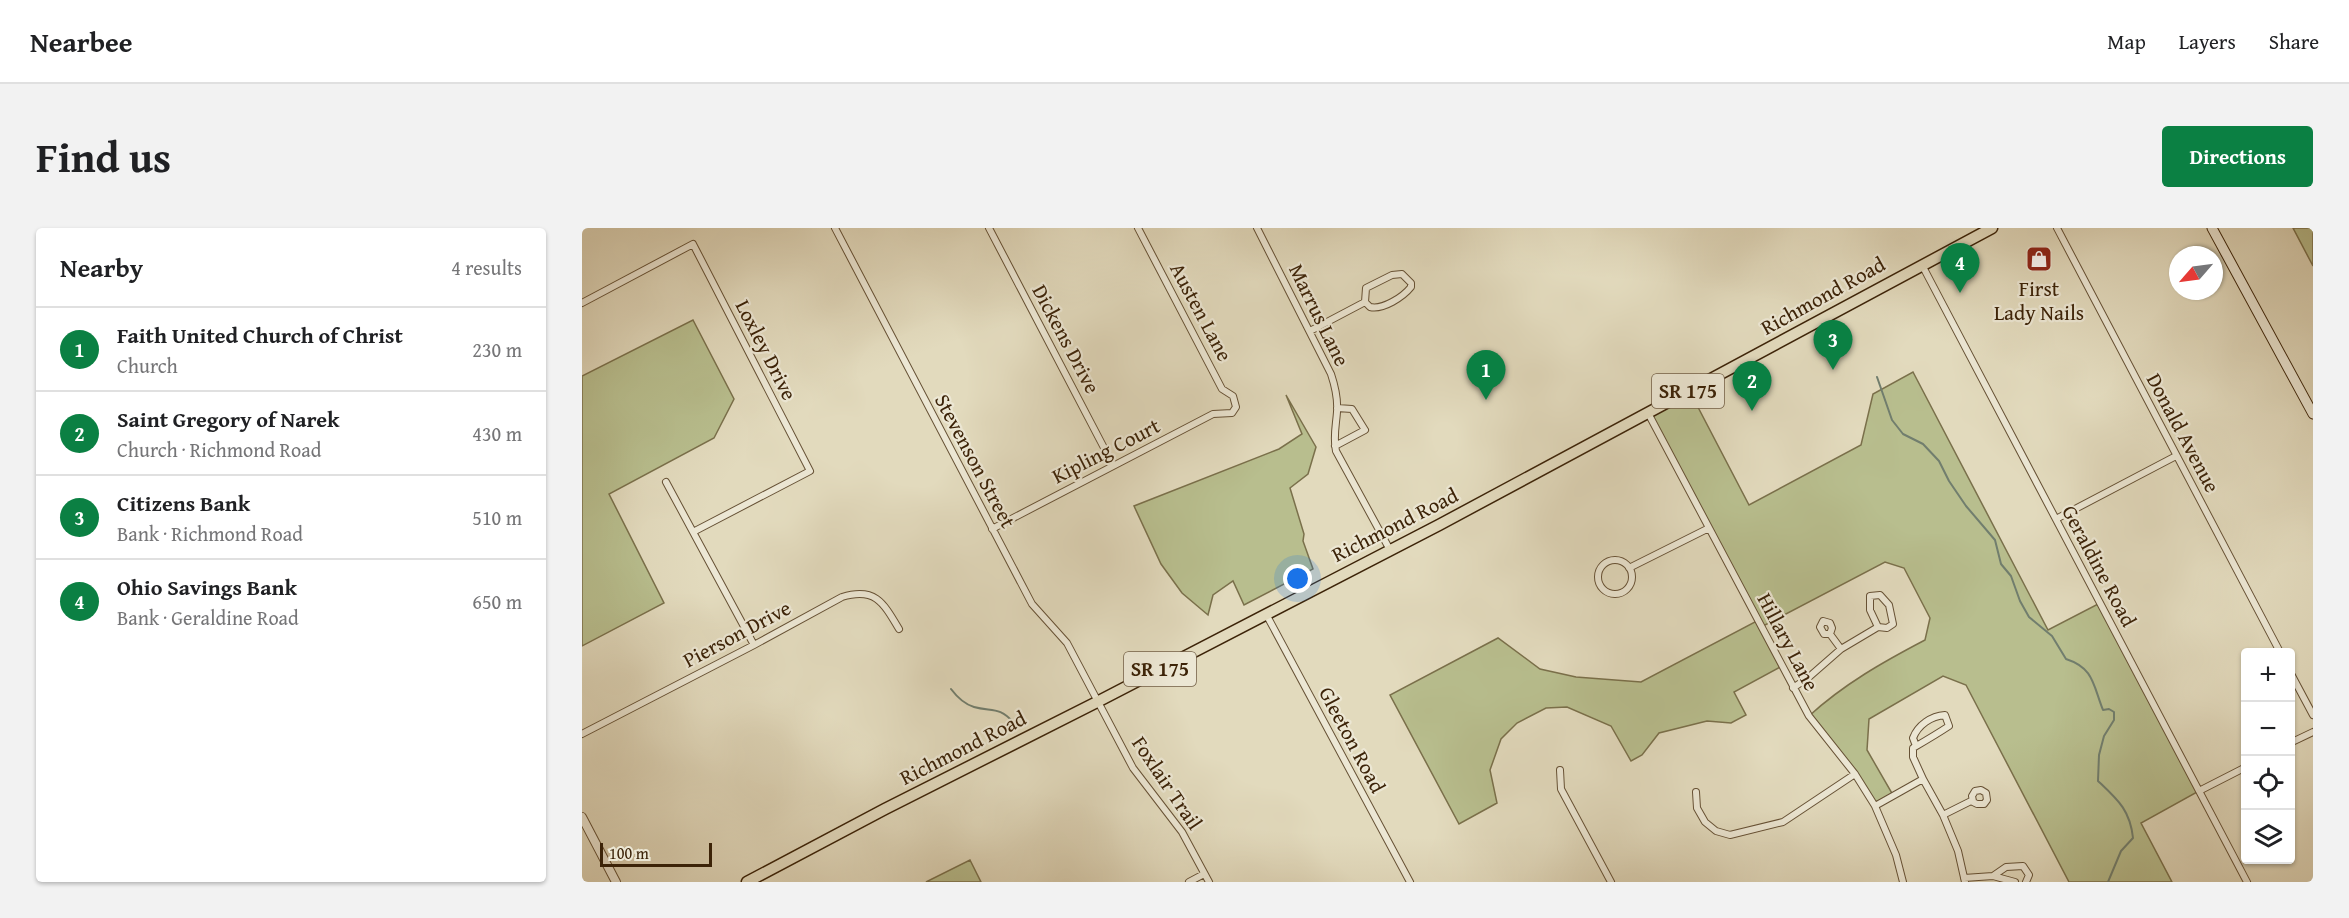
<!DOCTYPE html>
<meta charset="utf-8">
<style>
body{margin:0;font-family:"Gentium Book Plus",serif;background:#f2f2f2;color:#202124}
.controls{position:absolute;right:18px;bottom:18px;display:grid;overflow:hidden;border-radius:6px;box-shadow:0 2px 4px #0004}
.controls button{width:54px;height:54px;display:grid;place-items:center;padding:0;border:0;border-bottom:2px solid #e0e0e0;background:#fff;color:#202124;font:30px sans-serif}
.compass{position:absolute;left:1587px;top:18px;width:54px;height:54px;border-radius:50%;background:#fff;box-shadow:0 2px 4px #0004;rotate:242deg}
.scale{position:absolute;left:18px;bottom:15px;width:112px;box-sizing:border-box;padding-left:6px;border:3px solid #3c2308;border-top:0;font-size:16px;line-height:21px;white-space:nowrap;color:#3c2308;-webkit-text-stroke:4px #ece7d4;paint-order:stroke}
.you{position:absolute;left:716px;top:351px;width:21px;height:21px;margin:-15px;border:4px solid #fff;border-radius:50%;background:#1a73e8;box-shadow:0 0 0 9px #1a73e833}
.badge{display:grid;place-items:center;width:39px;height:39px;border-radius:50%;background:#0b8043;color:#fff;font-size:20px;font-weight:700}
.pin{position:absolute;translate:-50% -50px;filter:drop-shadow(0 2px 3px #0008)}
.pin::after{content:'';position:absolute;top:32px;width:21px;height:18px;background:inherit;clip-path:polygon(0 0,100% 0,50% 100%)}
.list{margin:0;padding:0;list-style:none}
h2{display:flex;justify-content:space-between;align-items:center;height:78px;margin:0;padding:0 24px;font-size:26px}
h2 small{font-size:20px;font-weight:400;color:#757577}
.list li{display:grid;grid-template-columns:39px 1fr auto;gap:18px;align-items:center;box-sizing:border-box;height:84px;padding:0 24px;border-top:2px solid #e0e0e0}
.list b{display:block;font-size:22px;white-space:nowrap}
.list p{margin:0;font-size:20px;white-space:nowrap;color:#757577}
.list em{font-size:20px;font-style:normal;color:#757577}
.icon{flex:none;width:33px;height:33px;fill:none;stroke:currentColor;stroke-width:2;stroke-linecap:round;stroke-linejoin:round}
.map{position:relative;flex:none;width:1731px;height:654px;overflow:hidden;border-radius:6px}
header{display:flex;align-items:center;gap:36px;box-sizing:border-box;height:84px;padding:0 30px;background:#fff;border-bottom:2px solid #e0e0e0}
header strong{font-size:28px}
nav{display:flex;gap:33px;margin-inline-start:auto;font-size:21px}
.intro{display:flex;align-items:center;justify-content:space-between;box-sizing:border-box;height:144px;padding:0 36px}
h1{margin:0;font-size:42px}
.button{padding:15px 27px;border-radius:6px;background:#0b8043;color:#fff;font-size:21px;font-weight:700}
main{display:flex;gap:36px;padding:0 36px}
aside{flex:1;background:#fff;border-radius:6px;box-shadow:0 2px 4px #0004}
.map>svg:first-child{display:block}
.green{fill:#b8be8e;stroke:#7a704b;stroke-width:1.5}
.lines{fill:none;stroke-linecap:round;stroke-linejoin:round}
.stream{stroke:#717e6e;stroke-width:2}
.minor-casing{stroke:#665135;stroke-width:8}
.tertiary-casing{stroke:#665135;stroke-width:10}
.secondary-casing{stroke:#3c2308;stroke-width:11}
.primary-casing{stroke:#3c2308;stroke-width:13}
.minor{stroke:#ece7d4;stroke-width:6}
.tertiary{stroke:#ece7d4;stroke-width:8}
.secondary{stroke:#ece7d4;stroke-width:9}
.primary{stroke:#e2dabd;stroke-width:10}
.labels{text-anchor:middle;stroke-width:4.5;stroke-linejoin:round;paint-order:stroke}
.shield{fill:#ece7d4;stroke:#715e45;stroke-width:1.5}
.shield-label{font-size:20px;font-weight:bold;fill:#3c2308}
.poi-label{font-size:21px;fill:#3c2308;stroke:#ece7d4}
.street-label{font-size:21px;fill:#3c2308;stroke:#ece7d4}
</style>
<header>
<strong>Nearbee</strong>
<nav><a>Map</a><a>Layers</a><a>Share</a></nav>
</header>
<div class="intro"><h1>Find us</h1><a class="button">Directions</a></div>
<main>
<aside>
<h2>Nearby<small>4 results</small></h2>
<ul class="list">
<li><span class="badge">1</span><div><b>Faith United Church of Christ</b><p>Church</p></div><em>230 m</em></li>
<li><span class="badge">2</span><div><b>Saint Gregory of Narek</b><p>Church · Richmond Road</p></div><em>430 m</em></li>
<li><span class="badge">3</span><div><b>Citizens Bank</b><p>Bank · Richmond Road</p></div><em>510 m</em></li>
<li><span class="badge">4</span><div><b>Ohio Savings Bank</b><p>Bank · Geraldine Road</p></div><em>650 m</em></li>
</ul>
</aside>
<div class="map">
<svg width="1731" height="654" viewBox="0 0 1731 654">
<rect width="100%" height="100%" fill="#e2dabd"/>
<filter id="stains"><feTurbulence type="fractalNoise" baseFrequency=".00333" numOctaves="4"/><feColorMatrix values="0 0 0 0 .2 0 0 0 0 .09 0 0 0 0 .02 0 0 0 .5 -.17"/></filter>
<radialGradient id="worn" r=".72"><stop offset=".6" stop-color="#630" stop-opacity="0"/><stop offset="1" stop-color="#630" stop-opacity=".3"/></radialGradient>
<path class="green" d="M1711 0H1731V38Z
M111 92 152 171 132 210 27 266 82 375 0 418V148Z
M1331 144 1466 402 1518 375 1617 563 1559 595 1590 654H1487L1384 457 1361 448 1287 491 1285 522 1311 567 1293 578 1227 488C1262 456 1301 434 1343 412L1348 390 1322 340 1303 334 1179 399 1200 438 1152 464 1164 487 1149 495 1125 493 1077 505 1060 527 1049 533 1029 498 985 479 964 480 935 495 919 511 908 542 915 575 877 596 808 467 916 410 958 441 994 449 1059 454 1175 393 1065 184 1107 162 1167 277 1279 217 1291 166Z
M704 167 734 219 726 246 708 260 722 306 721 313 731 341 662 377 651 353 631 367 626 387 600 365 579 336 552 278 697 221 720 206Z
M388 632 399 654H344Z"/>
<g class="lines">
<path class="stream" d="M1295 149 1310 192 1321 206 1341 216 1357 233 1367 253 1384 278 1413 312 1419 336 1429 348 1438 373 1447 389 1470 408 1484 431C1512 440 1511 457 1521 482L1527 481 1532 484V492L1522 508 1517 527 1516 553C1536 572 1548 582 1551 610L1539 623 1526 654
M369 461C375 469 382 476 392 479 410 484 417 478 432 495"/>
<g class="minor-casing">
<path id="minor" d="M253 0 450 376 485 415 551 540 600 604 627 654
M407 0 531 237
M675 0 749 146C753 158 756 171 755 184 754 198 751 209 754 223L808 322
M1475 0 1698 424
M1340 37 1665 654
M0 75 111 16 228 243 111 304
M728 103 783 74 788 79C801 82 821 69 829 59V55L820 46 810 47 784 60 783 74
M1066 185 1227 488 1273 546 1293 578 1314 627 1321 654
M753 218 783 202 770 181 755 180
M84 254 172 417
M1474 291 1594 228
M410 301 631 186 650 185 654 179 651 168 640 161 556 0
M1016 349a17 17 0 1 1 34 0a17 17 0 1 1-34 0Z
M1047 340 1127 300
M684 386 828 654
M1248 406H1242L1238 399 1241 393 1248 395 1250 400 1248 406 1259 421
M1708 444 1731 487
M1211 460 1227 449 1259 421 1296 399 1305 400 1311 396 1307 377 1298 367 1288 368V382L1296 399
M0 506 172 417 260 369C293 359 301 374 317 401
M1708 515 1731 504
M1334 518 1331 510C1336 497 1349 488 1363 487L1367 498C1355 506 1343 513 1331 520V529L1341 551
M978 542 979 561 1029 654
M1617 563 1664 539
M1114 564 1115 580 1123 594 1134 603 1148 607 1201 594 1273 546
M1293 578 1341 551 1361 587 1389 573 1395 576H1402L1405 572 1404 565 1399 562 1393 563 1390 568 1391 573
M1361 587 1376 623 1383 654
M1411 648 1424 639 1441 638 1447 647 1444 654
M1382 650 1411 648 1433 654
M607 654 622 646"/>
</g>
<g class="tertiary-casing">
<path id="tertiary" d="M0 589 34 654"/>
</g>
<g class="secondary-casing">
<path id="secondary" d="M1630 0 1731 186"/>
</g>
<g class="primary-casing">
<path id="primary" d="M165 654 303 581 515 474 857 297 1410 0"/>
</g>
<use href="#minor" class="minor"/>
<use href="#tertiary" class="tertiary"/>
<use href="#secondary" class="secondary"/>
<use href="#primary" class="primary"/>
</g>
<defs>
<g id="shop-square" transform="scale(1.35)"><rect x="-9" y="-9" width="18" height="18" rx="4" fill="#8f2418" stroke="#ece7d4"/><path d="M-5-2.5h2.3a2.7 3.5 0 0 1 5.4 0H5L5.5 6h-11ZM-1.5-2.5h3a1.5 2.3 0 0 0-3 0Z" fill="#fff"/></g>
</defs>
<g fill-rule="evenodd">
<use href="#shop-square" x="1457" y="31"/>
</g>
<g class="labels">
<g class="shield">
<rect x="1070" y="146" width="72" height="34" rx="4.5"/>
<rect x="542" y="424" width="72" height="34" rx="4.5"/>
</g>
<g class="shield-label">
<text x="1106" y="170">SR 175</text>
<text x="578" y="448">SR 175</text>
</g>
<g class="poi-label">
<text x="1457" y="68">First<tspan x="1457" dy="24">Lady Nails</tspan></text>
</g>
<g class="street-label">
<text transform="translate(1241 68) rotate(-29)" y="7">Richmond Road</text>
<text transform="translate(619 84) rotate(62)" y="7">Austen Lane</text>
<text transform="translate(737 87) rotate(64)" y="7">Marrus Lane</text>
<text transform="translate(484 111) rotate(62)" y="7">Dickens Drive</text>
<text transform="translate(184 122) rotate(63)" y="7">Loxley Drive</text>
<text transform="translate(1601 205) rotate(62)" y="7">Donald Avenue</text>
<text transform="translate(524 223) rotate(-27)" y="7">Kipling Court</text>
<text transform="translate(393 233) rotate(62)" y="7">Stevenson Street</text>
<text transform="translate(813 297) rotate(-27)" y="7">Richmond Road</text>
<text transform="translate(1517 338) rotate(62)" y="7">Geraldine Road</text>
<text transform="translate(155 406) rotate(-28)" y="7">Pierson Drive</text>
<text transform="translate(1206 414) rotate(62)" y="7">Hillary Lane</text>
<text transform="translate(770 512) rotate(62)" y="7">Gleeton Road</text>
<text transform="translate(381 520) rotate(-27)" y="7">Richmond Road</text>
<text transform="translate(585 555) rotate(56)" y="7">Foxlair Trail</text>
</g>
</g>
<rect width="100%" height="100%" filter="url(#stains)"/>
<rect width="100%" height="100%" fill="url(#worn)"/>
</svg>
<div class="controls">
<button>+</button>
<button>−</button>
<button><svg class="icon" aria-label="locate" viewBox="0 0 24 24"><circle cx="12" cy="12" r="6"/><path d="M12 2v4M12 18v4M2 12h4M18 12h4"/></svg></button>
<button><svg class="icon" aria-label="layers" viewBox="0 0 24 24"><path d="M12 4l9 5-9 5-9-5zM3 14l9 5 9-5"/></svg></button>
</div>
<svg class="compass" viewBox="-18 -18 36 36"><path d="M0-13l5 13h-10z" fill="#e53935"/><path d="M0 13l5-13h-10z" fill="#757577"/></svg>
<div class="scale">100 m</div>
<div class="you"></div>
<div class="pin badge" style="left:904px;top:172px">1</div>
<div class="pin badge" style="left:1170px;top:183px">2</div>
<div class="pin badge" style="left:1251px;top:142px">3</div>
<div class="pin badge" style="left:1378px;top:65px">4</div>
</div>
</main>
